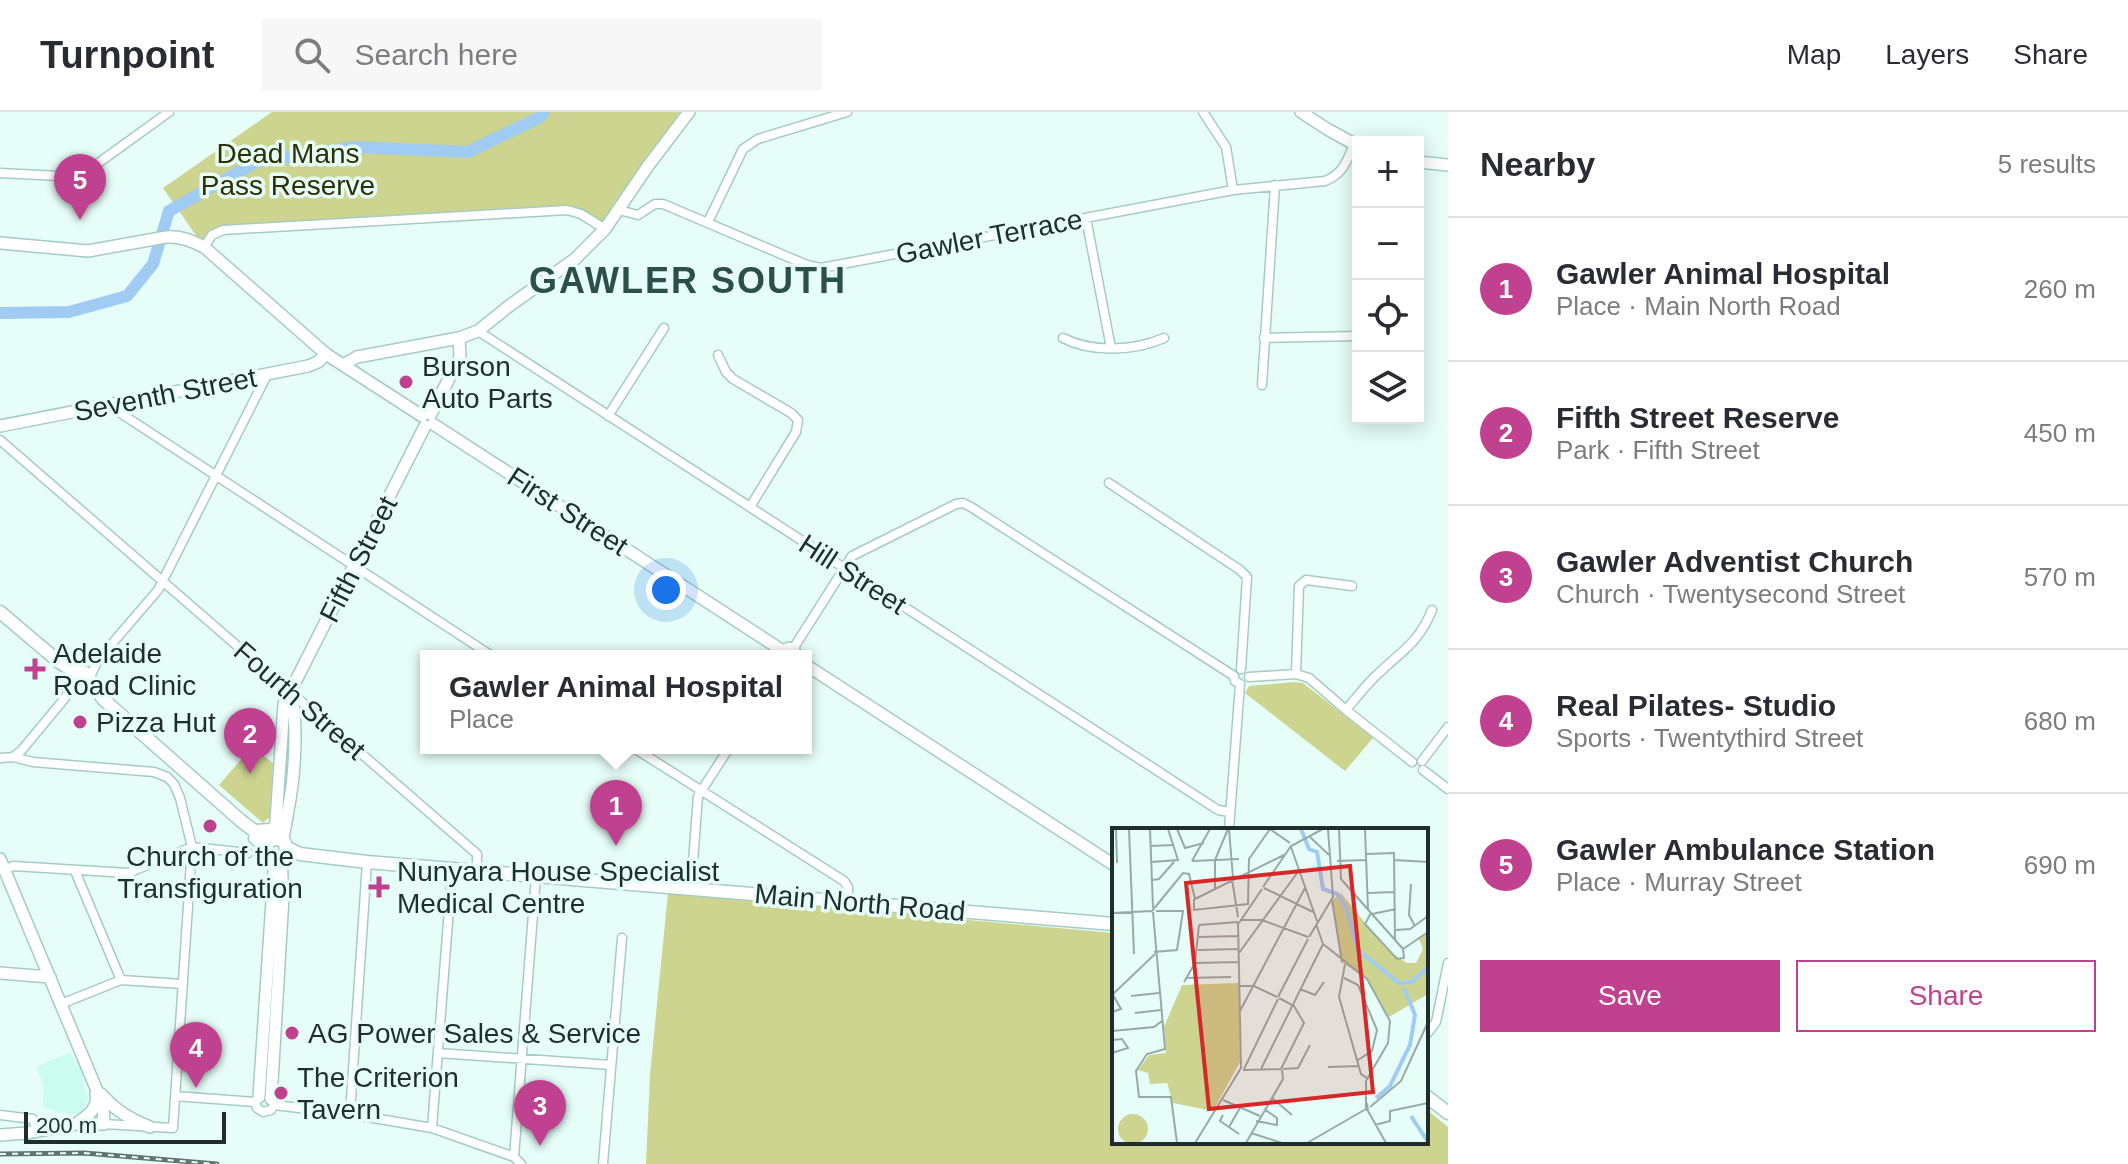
<!DOCTYPE html>
<meta charset="utf-8">
<style>
body{margin:0;font-family:Helvetica,sans-serif;background:#f7f7f7;color:#2b2b33}
.controls{position:absolute;right:24px;top:24px;display:grid;overflow:hidden;border-radius:0px;box-shadow:0 4px 20px #0003}
.controls button{width:72px;height:72px;display:grid;place-items:center;padding:0;border:0;border-bottom:2px solid #e1e1e2;background:#fff;color:#2b2b33;font:40px sans-serif}
.scale{position:absolute;left:24px;bottom:20px;width:202px;box-sizing:border-box;padding-left:8px;border:4px solid #1f2e2b;border-top:0;font-size:22px;line-height:28px;white-space:nowrap;color:#1f2e2b;-webkit-text-stroke:6px #e7fef8;paint-order:stroke}
.you{position:absolute;left:666px;top:478px;width:28px;height:28px;margin:-20px;border:6px solid #fff;border-radius:50%;background:#1a73e8;box-shadow:0 0 0 12px #1a73e833}
.badge{display:grid;place-items:center;width:52px;height:52px;border-radius:50%;background:#bf4190;color:#fff;font-size:26px;font-weight:700}
.pin{position:absolute;translate:-50% -66px;filter:drop-shadow(0 2px 4px #0008)}
.pin::after{content:'';position:absolute;top:42px;width:28px;height:24px;background:inherit;clip-path:polygon(0 0,100% 0,50% 100%)}
.popup{position:absolute;left:420px;top:538px;width:392px;height:104px;box-sizing:border-box;display:grid;place-content:center;border-radius:0px;background:#fff;filter:drop-shadow(0 2px 6px #0005);font-size:26px;white-space:nowrap;color:#7c7c81}
.popup b{font-size:30px;color:#2b2b33}
.popup::after{content:'';position:absolute;left:50%;top:100%;margin-left:-16px;border:16px solid transparent;border-top-color:#fff}
.list{margin:0;padding:0;list-style:none}
h2{display:flex;justify-content:space-between;align-items:center;height:104px;margin:0;padding:0 32px;font-size:34px}
h2 small{font-size:26px;font-weight:400;color:#7c7c81}
.list li{display:grid;grid-template-columns:52px 1fr auto;gap:24px;align-items:center;box-sizing:border-box;height:144px;padding:0 32px;border-top:2px solid #e1e1e2}
.list b{display:block;font-size:30px;white-space:nowrap}
.list p{margin:0;font-size:26px;white-space:nowrap;color:#7c7c81}
.list em{font-size:26px;font-style:normal;color:#7c7c81}
.actions{display:flex;gap:16px;padding:24px 32px}
.actions a{flex:1;padding:18px 0;border:2px solid #bf4190;border-radius:0px;text-align:center;font-size:28px;color:#bf4190}
.actions .main{background:#bf4190;color:#fff}
.icon{flex:none;width:44px;height:44px;fill:none;stroke:currentColor;stroke-width:2;stroke-linecap:round;stroke-linejoin:round}
.map{position:relative;flex:none;width:1448px;height:1052px;overflow:hidden}
header{display:flex;align-items:center;gap:48px;box-sizing:border-box;height:112px;padding:0 40px;background:#fff;border-bottom:2px solid #e1e1e2}
header strong{font-size:38px}
nav{display:flex;gap:44px;margin-inline-start:auto;font-size:28px}
.search{width:560px;height:72px;background:#f7f7f7;display:flex;align-items:center;gap:20px;box-sizing:border-box;padding:0 28px;border-radius:0px;color:#7c7c81;font-size:30px}
main{display:flex}
aside{flex:1;background:#fff}
.map>svg:first-child{display:block}
.built{fill:#cafcf0}
.green{fill:#ccd48f}
.lines{fill:none;stroke-linecap:round;stroke-linejoin:round}
.river{stroke:#a0ccf4;stroke-width:12}
.street-casing{stroke:#a5ccc3;stroke-width:11}
.secondary-casing{stroke:#a5ccc3;stroke-width:14}
.primary-casing{stroke:#a5ccc3;stroke-width:15}
.street{stroke:#fff;stroke-width:8}
.secondary{stroke:#fff;stroke-width:11}
.primary{stroke:#fff;stroke-width:12}
.rail-casing{stroke:#637470;stroke-width:5}
.rail{stroke:#e7fef8;stroke-width:2;stroke-dasharray:6;stroke-linecap:butt}
.poi-dot{fill:#bf4190;stroke:#e7fef8;stroke-width:3}
.labels{text-anchor:middle;stroke-width:7;stroke-linejoin:round;paint-order:stroke}
.park-label{font-size:28px;fill:#2d3005;stroke:#e7fef8}
.street-label{font-size:28px;fill:#1f2e2b;stroke:#e7fef8}
.poi-label{font-size:28px;fill:#1f2e2b;stroke:#e7fef8;text-anchor:start}
.district-label{font-size:36px;font-weight:bold;letter-spacing:2px;fill:#2c4f48;stroke:#e7fef8}
.inset-river{fill:none;stroke:#a0ccf4;stroke-width:4}
.inset-road{fill:none;stroke:#97aba6;stroke-width:2}
.view{fill:#d62828;fill-opacity:0.15;stroke:#d62828;stroke-width:4}
.inset-edge{fill:none;stroke:#1f2e2b;stroke-width:4}
</style>
<header>
<strong>Turnpoint</strong>
<div class="search"><svg class="icon" aria-label="search" viewBox="0 0 24 24"><circle cx="10" cy="10" r="6"/><path d="M15 15l6 6"/></svg>Search here</div>
<nav><a>Map</a><a>Layers</a><a>Share</a></nav>
</header>
<main>
<div class="map">
<svg width="1448" height="1052" viewBox="0 0 1448 1052">
<rect width="100%" height="100%" fill="#e7fef8"/>
<path class="built" d="M70 940 76 955 79 954 84 965 81 967 89 987 79 1002 55 1000 54 997 43 996 44 975 36 955Z"/>
<path class="green" d="M272 0H689L605 117 574 98 223 118 204 135 163 76Z
M1294 570 1303 571 1373 626 1345 659 1245 581 1249 574Z
M252 635 273 651 271 704 263 711 219 673Z
M668 781 1114 821V1030H1426V997L1448 1015V1052H646L650 963Z"/>
<g class="lines">
<path class="river" d="M0 201 69 200 127 184 153 152 169 99 256 50 355 35 468 40 540 5 544 0"/>
<g class="street-casing">
<path id="street" d="M1203 0 1226 35 1233 78
M0 61 79 65 169 0
M619 98 638 103 655 92H663L807 153 821 156 1233 78 1325 69C1343 62 1347 49 1354 33
M1086 106 1111 236
M708 110 743 37 758 27 847 0
M204 135 212 123 223 118 567 98 581 102 605 117
M478 219 1218 698 1230 700
M1063 226C1092 241 1134 239 1164 226
M1264 226 1358 224
M718 243 726 260 733 267 791 301 798 308 796 320 750 395
M1262 273 1275 73
M108 293 492 544
M608 304 664 216
M0 328 477 742V760
M1109 371 1240 458 1247 465 1241 557
M793 537 852 444 956 392 963 391 971 395 1234 564 1235 569 1240 572
M1296 562 1299 474 1306 468 1352 474
M1249 565 1296 562 1309 566 1346 598 1412 650
M89 567 98 548 158 478 268 261
M1346 598C1357 585 1367 571 1380 560 1404 537 1419 530 1432 498
M634 636 844 769 848 775V789
M13 645 21 639 65 586 72 573
M0 646 13 645 33 650 154 660 167 665 174 672 180 686 192 735 173 1016 104 1012
M1422 649 1448 615
M1423 658 1448 677
M1229 718 1240 572
M4 758 13 754 128 761 192 735 248 741
M75 759 121 868
M691 776 698 684 729 636
M61 892 121 868 182 872
M1426 923 1436 910 1448 851
M438 941 611 953
M175 984 255 990
M255 990 257 996 263 1000 271 998 274 993
M274 993 350 1002 432 1016 514 1045 521 1052
M350 1002 367 750
M0 1003 33 1007 37 1019
M432 1016 452 758
M514 1045 536 764
M603 1052 622 826"/>
</g>
<g class="secondary-casing">
<path id="secondary" d="M1301 0 1327 17 1358 34
M1418 50 1448 53
M0 131 88 139 166 125C180 124 191 128 204 135L326 242 422 304
M343 253 357 245 459 226 478 219 509 194 575 147 605 117 648 54 689 0
M431 302 460 245 459 226
M433 312 783 539
M0 314 308 254 318 250 326 242
M783 544V539L789 536 794 538 795 544
M806 553 1114 753
M275 723 284 592 425 314
M283 728C284 718 287 708 288 698 295 664 298 613 291 579
M0 747 103 993 104 1012H76L27 1021 0 1023
M0 861 50 865
M101 982C116 999 130 1007 150 1015
M259 985 274 758 273 750
M271 987 283 785 281 746
M76 1012C88 1003 99 997 96 981"/>
</g>
<g class="primary-casing">
<path id="primary" d="M0 500 59 550 77 561
M72 569a9 9 0 1 1 18 0a9 9 0 1 1-18 0Z
M90 569 104 588 240 708 262 725 270 728
M255 719 270 718 276 715
M255 726 266 735 267 742 273 747 281 746 286 740 285 731 280 727 270 728 266 735
M286 735 300 742 367 750 1114 812
M1426 984 1448 1001"/>
</g>
<use href="#street" class="street"/>
<use href="#secondary" class="secondary"/>
<use href="#primary" class="primary"/>
<g class="rail-casing">
<path id="rail" d="M0 1042 84 1041 217 1052"/>
</g>
<use href="#rail" class="rail"/>
</g>
<g class="poi-dot">
<circle cx="406" cy="270" r="8"/>
<path d="M31 545h8v8h8v8h-8v8h-8v-8h-8v-8h8z"/>
<circle cx="80" cy="610" r="8"/>
<circle cx="210" cy="714" r="8"/>
<path d="M375 763h8v8h8v8h-8v8h-8v-8h-8v-8h8z"/>
<circle cx="292" cy="921" r="8"/>
<circle cx="281" cy="981" r="8"/>
</g>
<g class="labels">
<g class="park-label">
<text x="288" y="51">Dead Mans<tspan x="288" dy="32">Pass Reserve</tspan></text>
</g>
<g class="street-label">
<text transform="translate(989 124) rotate(-11)" y="10">Gawler Terrace</text>
<text transform="translate(165 282) rotate(-11)" y="10">Seventh Street</text>
<text transform="translate(568 399) rotate(33)" y="10">First Street</text>
<text transform="translate(358 447) rotate(-63)" y="10">Fifth Street</text>
<text transform="translate(853 462) rotate(33)" y="10">Hill Street</text>
<text transform="translate(300 588) rotate(41)" y="10">Fourth Street</text>
<text transform="translate(860 790) rotate(5)" y="10">Main North Road</text>
</g>
<g class="poi-label">
<text x="422" y="264">Burson<tspan x="422" dy="32">Auto Parts</tspan></text>
<text x="53" y="551">Adelaide<tspan x="53" dy="32">Road Clinic</tspan></text>
<text x="96" y="620">Pizza Hut</text>
<text x="210" y="754" text-anchor="middle">Church of the<tspan x="210" dy="32">Transfiguration</tspan></text>
<text x="397" y="769">Nunyara House Specialist<tspan x="397" dy="32">Medical Centre</tspan></text>
<text x="308" y="931">AG Power Sales &amp; Service</text>
<text x="297" y="975">The Criterion<tspan x="297" dy="32">Tavern</tspan></text>
</g>
<g class="district-label">
<text x="688" y="181">GAWLER SOUTH</text>
</g>
</g>
<g transform="translate(1112 716)">
<rect width="316" height="316" fill="#e7fef8"/>
<path d="M229 65 275 122 295 135H304L311 121 307 111 316 104V166L277 189 255 151 229 134 220 72ZM127 155 128 234 101 283 61 275 55 255 38 256 36 245 26 242 37 227 54 225 52 199 70 157ZM6 301a15 15 0 1 1 30 0a15 15 0 1 1-30 0Z" fill="#ccd48f"/>
<path class="inset-river" d="M189 1 197 21 205 24 211 61 225 66 234 79 246 122 287 155 300 154 316 139M264 270 278 258 298 217 303 187 292 160M299 288 316 314"/>
<path class="inset-road" d="M4 1 5 35M17 1 22 126M38 1 41 80M65 1 73 20 92 15M117 1 121 50M158 1 178 15M227 1 229 51 291 121M253 1 256 82M198 9 217 27M38 18 62 17M179 19 205 93M254 26 282 25 283 112M282 32 316 34M80 33 127 31M80 33 98 1M225 33 255 32M39 34 66 32 56 1M120 51 126 89M40 52 47 51 62 34M299 56 297 87 303 98M151 59 179 18 211 1M103 60V32L116 1M152 60 201 84M256 65 283 64M82 71V82L136 76 137 31 158 1M220 72 230 134M40 83 71 45 77 46 83 71 174 26M41 84 53 221 35 226 24 243 27 269H59L65 315M0 85 40 83M259 85 253 96 285 131 292 130 291 121M260 86 284 81M129 92H150L196 109M127 95 150 61M204 96 211 116 255 151 278 193 276 215 254 253V281L256 283 255 275M87 97 126 94M284 102 298 101 316 88M87 109 127 108M197 109 221 69 216 1M291 121 316 104M86 122 127 121M42 124 65 122 71 83H44M127 125 188 41M83 135 127 134M233 136 227 169 249 246 255 250M74 150 119 149M232 150 246 157 265 202 260 223 246 232M72 154 83 135 87 97M128 158H142L165 169M188 161 203 167 212 154M0 167 43 126M19 168 47 165M166 169 196 111M167 170 182 178 192 195 169 241M128 183 193 60M0 184 9 181 1 167M23 185 49 182M0 203 42 199 50 193M0 212 10 211 16 220 0 225M216 239 247 238M132 241 166 171M149 241 211 116M171 241 186 240 198 217M131 242 169 241M160 270 180 287M111 272 148 288M258 279 289 253 316 194M256 283 274 315M111 287 108 293 127 306M144 293 165 297V290L152 281M263 297 278 293V283L316 275M117 299 129 278M139 305 170 315M83 315 129 240 126 94M134 315 171 251 170 242M195 315 254 281"/>
<path class="view" d="M238 38 261 264 97 281 74 55Z"/>
<rect width="316" height="316" class="inset-edge"/>
</g>
</svg>
<div class="controls">
<button>+</button>
<button>−</button>
<button><svg class="icon" aria-label="locate" viewBox="0 0 24 24"><circle cx="12" cy="12" r="6"/><path d="M12 2v4M12 18v4M2 12h4M18 12h4"/></svg></button>
<button><svg class="icon" aria-label="layers" viewBox="0 0 24 24"><path d="M12 4l9 5-9 5-9-5zM3 14l9 5 9-5"/></svg></button>
</div>
<div class="scale">200 m</div>
<div class="you"></div>
<div class="pin badge" style="left:616px;top:734px">1</div>
<div class="popup"><b>Gawler Animal Hospital</b>Place</div>
<div class="pin badge" style="left:250px;top:662px">2</div>
<div class="pin badge" style="left:540px;top:1034px">3</div>
<div class="pin badge" style="left:196px;top:976px">4</div>
<div class="pin badge" style="left:80px;top:108px">5</div>
</div>
<aside>
<h2>Nearby<small>5 results</small></h2>
<ul class="list">
<li><span class="badge">1</span><div><b>Gawler Animal Hospital</b><p>Place · Main North Road</p></div><em>260 m</em></li>
<li><span class="badge">2</span><div><b>Fifth Street Reserve</b><p>Park · Fifth Street</p></div><em>450 m</em></li>
<li><span class="badge">3</span><div><b>Gawler Adventist Church</b><p>Church · Twentysecond Street</p></div><em>570 m</em></li>
<li><span class="badge">4</span><div><b>Real Pilates- Studio</b><p>Sports · Twentythird Street</p></div><em>680 m</em></li>
<li><span class="badge">5</span><div><b>Gawler Ambulance Station</b><p>Place · Murray Street</p></div><em>690 m</em></li>
</ul>
<div class="actions"><a class="main">Save</a><a>Share</a></div>
</aside>
</main>
